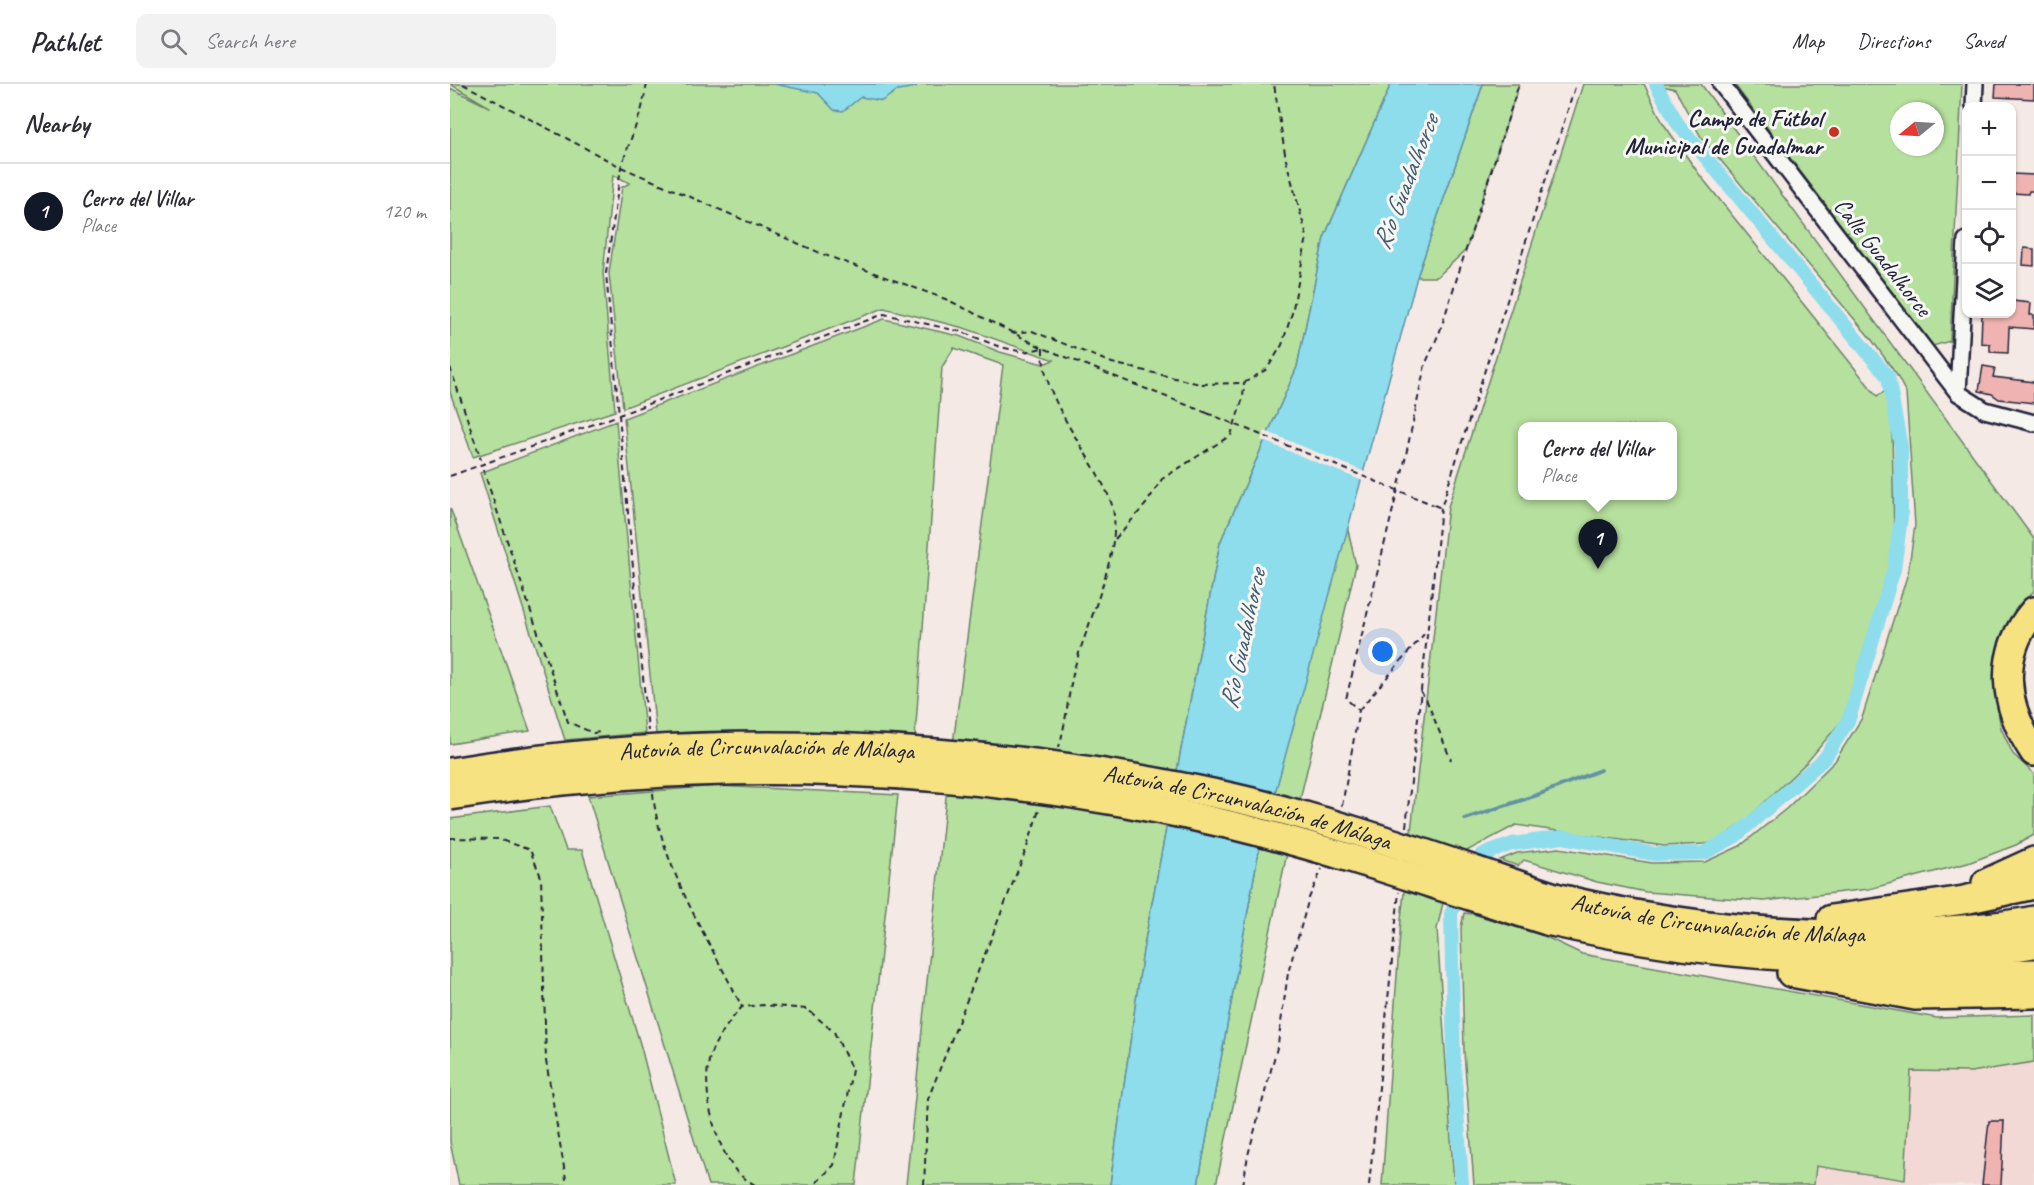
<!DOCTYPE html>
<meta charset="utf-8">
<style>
body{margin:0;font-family:Caveat,sans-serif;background:#f2f2f3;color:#2b2b33}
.controls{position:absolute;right:18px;top:18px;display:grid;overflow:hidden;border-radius:12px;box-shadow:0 2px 4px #0004}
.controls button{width:54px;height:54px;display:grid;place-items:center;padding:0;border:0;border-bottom:2px solid #e1e1e2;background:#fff;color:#2b2b33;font:30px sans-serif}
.compass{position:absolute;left:1440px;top:18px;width:54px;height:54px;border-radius:50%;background:#fff;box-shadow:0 2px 4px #0004;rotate:252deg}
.you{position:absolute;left:933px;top:568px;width:21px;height:21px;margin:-15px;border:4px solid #fff;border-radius:50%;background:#1a73e8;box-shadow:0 0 0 9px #1a73e833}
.badge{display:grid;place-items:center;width:39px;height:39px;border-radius:50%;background:#111827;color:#fff;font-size:20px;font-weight:700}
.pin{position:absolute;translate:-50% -50px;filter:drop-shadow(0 2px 3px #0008)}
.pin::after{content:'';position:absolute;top:32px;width:21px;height:18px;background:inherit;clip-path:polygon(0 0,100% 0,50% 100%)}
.popup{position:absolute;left:1068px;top:338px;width:159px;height:78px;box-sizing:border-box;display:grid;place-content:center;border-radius:12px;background:#fff;filter:drop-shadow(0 2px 4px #0005);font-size:20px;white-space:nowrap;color:#7c7c81}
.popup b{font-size:22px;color:#2b2b33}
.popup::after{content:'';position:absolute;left:50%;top:100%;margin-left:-12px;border:12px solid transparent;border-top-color:#fff}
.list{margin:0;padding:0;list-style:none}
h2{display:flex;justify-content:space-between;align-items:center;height:78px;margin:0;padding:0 24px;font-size:26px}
h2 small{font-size:20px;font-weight:400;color:#7c7c81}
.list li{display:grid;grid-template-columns:39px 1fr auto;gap:18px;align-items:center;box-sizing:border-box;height:96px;padding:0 24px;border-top:2px solid #e1e1e2}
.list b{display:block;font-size:22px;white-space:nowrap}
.list p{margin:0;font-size:20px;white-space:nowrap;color:#7c7c81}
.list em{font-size:20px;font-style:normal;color:#7c7c81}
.icon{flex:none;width:33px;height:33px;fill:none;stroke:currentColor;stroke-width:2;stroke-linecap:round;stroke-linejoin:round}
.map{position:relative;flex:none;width:1584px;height:1101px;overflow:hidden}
header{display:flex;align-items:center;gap:36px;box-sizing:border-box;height:84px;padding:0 30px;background:#fff;border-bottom:2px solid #e1e1e2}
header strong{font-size:28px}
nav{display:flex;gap:33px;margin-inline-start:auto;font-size:21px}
.search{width:420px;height:54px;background:#f2f2f3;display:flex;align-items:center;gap:15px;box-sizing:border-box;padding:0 21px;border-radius:12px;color:#7c7c81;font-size:22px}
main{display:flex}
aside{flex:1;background:#fff}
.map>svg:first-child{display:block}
.built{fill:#f3d9d6}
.green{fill:#b6e09d;stroke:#6c816c;stroke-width:1.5;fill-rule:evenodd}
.water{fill:#8eddec;stroke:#6392a5;stroke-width:1.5}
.pier{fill:#f5e9e5}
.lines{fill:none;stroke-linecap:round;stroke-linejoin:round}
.stream{stroke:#6392a5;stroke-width:4}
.canal{stroke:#8eddec;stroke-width:14}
.building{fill:#efb4b2;stroke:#22223b;stroke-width:1.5}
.minor-casing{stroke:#22223b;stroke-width:20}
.motorway-casing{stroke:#22223b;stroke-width:32}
.path{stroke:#22223b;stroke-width:2;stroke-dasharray:6 4.5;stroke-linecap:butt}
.minor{stroke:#f6f6f2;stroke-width:15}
.motorway{stroke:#f7e281;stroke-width:27}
.motorway-bridge-casing{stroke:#22223b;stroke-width:32;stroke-linecap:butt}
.path-bridge{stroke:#22223b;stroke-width:2;stroke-dasharray:6 4.5;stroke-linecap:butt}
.motorway-bridge{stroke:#f7e281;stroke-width:27}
.poi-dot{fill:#c8321e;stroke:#f6f6f2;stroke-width:2}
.labels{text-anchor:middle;stroke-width:6;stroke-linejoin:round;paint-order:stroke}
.poi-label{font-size:24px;font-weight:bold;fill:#22223b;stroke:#f6f6f2;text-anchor:end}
.street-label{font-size:24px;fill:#22223b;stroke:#f6f6f2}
.water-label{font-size:26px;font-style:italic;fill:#425a70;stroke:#f6f6f2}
</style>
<header>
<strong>Pathlet</strong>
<div class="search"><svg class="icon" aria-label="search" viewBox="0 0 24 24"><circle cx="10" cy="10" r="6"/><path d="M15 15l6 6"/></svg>Search here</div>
<nav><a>Map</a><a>Directions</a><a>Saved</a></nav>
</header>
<main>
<aside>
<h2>Nearby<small></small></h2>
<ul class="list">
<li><span class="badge">1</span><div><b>Cerro del Villar</b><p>Place</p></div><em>120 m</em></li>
</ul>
</aside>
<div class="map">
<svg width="1584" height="1101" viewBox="0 0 1584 1101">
<rect width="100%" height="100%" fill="#f5e9e5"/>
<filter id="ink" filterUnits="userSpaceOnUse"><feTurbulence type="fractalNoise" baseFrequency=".0167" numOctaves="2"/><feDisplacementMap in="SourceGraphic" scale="12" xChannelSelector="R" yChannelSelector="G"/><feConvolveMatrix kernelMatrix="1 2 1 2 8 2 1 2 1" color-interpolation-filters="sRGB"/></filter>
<g filter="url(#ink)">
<path class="built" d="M1584 978V1101H1364L1366 1082 1455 1096 1461 987 1521 988Z"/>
<path class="green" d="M0 0H941L874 154 847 283 770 459 693 867 660 1101H456L496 713 553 281 504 264 492 283 465 654 206 650 174 334 434 235 509 252 550 268 593 280 604 276 514 244 434 224 173 324 159 189 172 103 180 99 163 91 153 189 165 327 23 373 0 308V4L41 24Z
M1033 0H1069L1016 166 987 193H967Z
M1133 0H1194L1213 39 1249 90 1427 312 1437 306 1442 343 1444 456 1438 490 1394 634 1358 677 1296 736 1269 757 1255 760 1214 762 1066 741 1015 768 1006 762 987 845 1004 1101H932L951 835 998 423ZM1073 342H1223V412H1073Z
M1204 0H1251L1584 455V507L1564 530 1550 563 1544 604 1551 644 1563 670 1584 690V751L1566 761 1518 779 1419 805 1314 817 1196 808 1147 798 1074 776 1068 782 1050 776 1067 769 1109 764 1202 779 1255 778 1290 762 1336 725 1385 677 1412 634 1458 489 1465 441 1456 309 1446 290 1422 256 1251 53 1225 5Z
M1284 0H1512L1500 257 1483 262ZM1449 27H1485V63H1449Z
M166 337 195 649 115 656 30 389Z
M0 424 4 434 80 647 0 660Z
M897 442 906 481 836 774 766 1101H748L808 771Z
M268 702 448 711 406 1101H258L138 712Z
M100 722 116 766H132L191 963 226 1101H9L0 1058V735Z
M1014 829 1023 830 1092 851 1132 870 1487 934 1584 931V978L1521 988 1461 987 1455 1096 1366 1082 1364 1101H1024L1014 968 1011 844Z"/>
<path class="water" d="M324 0H467L466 3 448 6 432 17 411 13 393 27 384 26 368 9Z
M941 0H1033L967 193 808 771 748 1101H660L693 867 770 459 847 283 874 154Z"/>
<path class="pier" d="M815 347 915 388 913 397 811 356Z"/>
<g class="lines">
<path class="stream" d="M1015 735 1090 710 1150 686"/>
<path class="canal" d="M1020 789 1032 771 1062 760 1113 753 1204 770 1254 769 1286 752 1375 674 1399 635 1444 485 1451 434V363L1438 293 1228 40 1206 0
M1010 805 1001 830 1004 979 1012 1101"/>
</g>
<path class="building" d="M1546 0H1584V15L1545 13Z
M1562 90 1584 91V107H1579L1578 110 1562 109Z
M1574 164 1584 165V182L1573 181Z
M1562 217 1581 219 1580 231H1584V245L1559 243 1558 269 1540 268V260L1531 259 1532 230H1562Z
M1533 282 1545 284 1543 293 1584 298V319L1549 315 1542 310 1529 307Z
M1539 1037H1554L1551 1101H1532Z"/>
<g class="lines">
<g class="minor-casing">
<path id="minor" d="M1271 0 1508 309 1535 326 1584 339
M1524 22 1525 0
M1508 309 1516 156"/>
</g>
<g class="motorway-casing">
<g id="motorway">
<path d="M1584 527C1546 571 1554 623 1584 668"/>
<path d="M1536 799 1584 777"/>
<path id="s1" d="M1105 813C1232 844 1358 856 1489 847 1521 844 1553 843 1584 836"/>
<path d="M1381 835 1514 816 1584 801"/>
<path d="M1097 837C1255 873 1423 888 1584 860"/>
<path d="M1341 889 1465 912 1584 910"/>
<path d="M1412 890 1473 894 1584 889"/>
</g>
</g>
<path class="path" d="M13 0 171 83 375 171 498 216 593 264 757 329
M197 0 192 24 171 83 156 189 198 647
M561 249 582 247 662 279 750 300 794 299 817 285 832 261 842 229 857 153 836 76 824 0
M593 264C591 318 643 370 661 418 676 458 637 540 625 582 618 608 617 636 609 663
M0 283 31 376
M33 385 118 638 143 649 152 648
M0 392 169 331 434 230 512 248 550 263 574 268 593 264
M984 421 991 424
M665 455 696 420 712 395 781 351 793 314 794 299
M970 607 976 615 1001 676
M909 626 975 549
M203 709C209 779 261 860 292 923
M892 722 909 626 896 615 953 385 975 281 990 247 1069 0
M956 743 991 424 1126 0
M0 754 48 755 80 766 91 793 96 977 117 1101
M305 1101C299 1097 291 1093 286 1087 264 1060 248 997 263 964 270 950 282 934 292 923L313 921 357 925 384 948 402 986 384 1081 364 1101
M474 1101 478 1015 577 763 589 726
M793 1101 798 1071 828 960 838 889 859 814 872 785
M919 1101 949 808"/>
<use href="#minor" class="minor"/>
<use href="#motorway" class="motorway"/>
<g class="motorway-bridge-casing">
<g id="motorway-bridge">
<path id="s2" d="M0 688C258 645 526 657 781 713 891 738 998 778 1105 813"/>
<path d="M0 712C260 670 529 680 785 742 891 768 994 804 1097 837"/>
</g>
</g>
<path class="path-bridge" d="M757 329 984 421"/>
<use href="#motorway-bridge" class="motorway-bridge"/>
</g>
</g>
<circle class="poi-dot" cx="1384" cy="48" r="6"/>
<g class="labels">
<g class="poi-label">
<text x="1372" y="42">Campo de Fútbol<tspan x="1372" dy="28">Municipal de Guadalmar</tspan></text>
</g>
<g class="street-label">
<text transform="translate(1433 173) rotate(52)" y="8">Calle Guadalhorce</text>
<text dy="8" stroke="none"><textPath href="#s2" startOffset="318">Autovía de Circunvalación de Málaga</textPath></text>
<text dy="8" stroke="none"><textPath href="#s2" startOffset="804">Autovía de Circunvalación de Málaga</textPath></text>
<text dy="8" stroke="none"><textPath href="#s1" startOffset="165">Autovía de Circunvalación de Málaga</textPath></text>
</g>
<g class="water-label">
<text transform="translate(955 98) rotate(-69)" y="9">Río Guadalhorce</text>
<text transform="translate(792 555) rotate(-78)" y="9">Río Guadalhorce</text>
</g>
</g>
</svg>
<div class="controls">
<button>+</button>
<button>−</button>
<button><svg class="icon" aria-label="locate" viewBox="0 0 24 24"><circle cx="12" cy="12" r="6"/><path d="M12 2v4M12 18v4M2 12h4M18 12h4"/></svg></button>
<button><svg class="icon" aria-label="layers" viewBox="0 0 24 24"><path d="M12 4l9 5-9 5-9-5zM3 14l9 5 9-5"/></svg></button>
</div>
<svg class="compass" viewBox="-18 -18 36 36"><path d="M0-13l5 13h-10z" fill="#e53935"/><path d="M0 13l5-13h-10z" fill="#7c7c81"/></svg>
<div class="you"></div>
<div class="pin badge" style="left:1148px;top:485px">1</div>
<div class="popup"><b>Cerro del Villar</b>Place</div>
</div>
</main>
